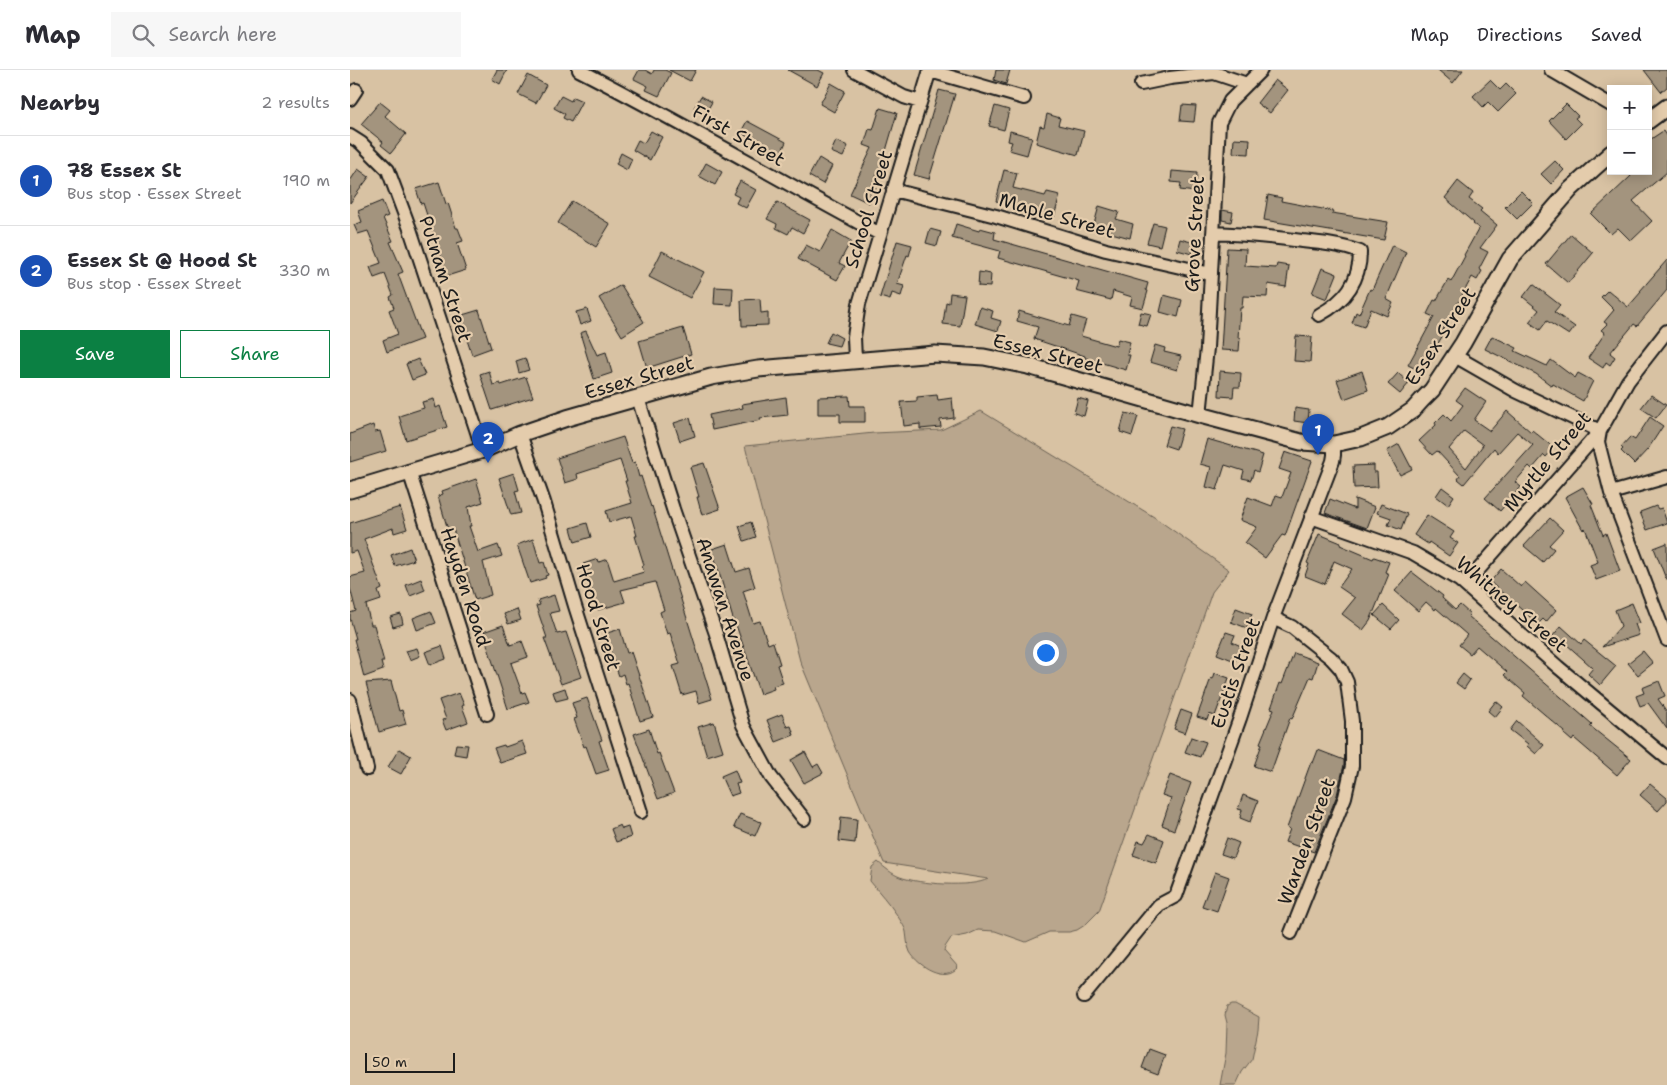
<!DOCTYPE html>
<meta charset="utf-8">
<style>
body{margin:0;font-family:"Shantell Sans",sans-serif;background:#f7f7f7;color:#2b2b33}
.controls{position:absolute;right:15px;top:15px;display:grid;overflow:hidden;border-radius:0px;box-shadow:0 2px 12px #0003}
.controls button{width:45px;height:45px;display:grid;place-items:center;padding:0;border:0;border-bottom:1px solid #e1e1e2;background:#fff;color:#2b2b33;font:25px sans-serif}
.scale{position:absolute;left:15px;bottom:12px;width:90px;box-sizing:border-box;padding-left:5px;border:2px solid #1c1c1c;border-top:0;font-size:14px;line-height:18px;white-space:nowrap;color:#1c1c1c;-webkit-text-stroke:4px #e4ccac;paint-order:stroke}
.you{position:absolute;left:695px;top:582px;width:18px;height:18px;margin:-12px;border:4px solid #fff;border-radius:50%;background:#1a73e8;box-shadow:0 0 0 8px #1a73e833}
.badge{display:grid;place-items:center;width:32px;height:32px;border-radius:50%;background:#0b8043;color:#fff;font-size:16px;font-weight:700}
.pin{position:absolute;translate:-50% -41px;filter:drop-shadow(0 1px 2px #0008)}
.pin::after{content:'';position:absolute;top:26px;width:18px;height:15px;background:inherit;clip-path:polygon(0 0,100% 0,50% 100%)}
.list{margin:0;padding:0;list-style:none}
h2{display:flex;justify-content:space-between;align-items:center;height:65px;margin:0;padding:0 20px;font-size:21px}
h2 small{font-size:16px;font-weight:400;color:#7c7c81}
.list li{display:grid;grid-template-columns:32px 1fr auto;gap:15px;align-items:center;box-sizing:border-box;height:90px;padding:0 20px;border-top:1px solid #e1e1e2}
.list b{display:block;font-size:19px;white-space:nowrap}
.list p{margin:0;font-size:16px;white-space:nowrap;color:#7c7c81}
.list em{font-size:16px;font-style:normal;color:#7c7c81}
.actions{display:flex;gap:10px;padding:15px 20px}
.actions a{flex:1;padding:11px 0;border:1px solid #0b8043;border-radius:0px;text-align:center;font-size:18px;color:#0b8043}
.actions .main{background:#0b8043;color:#fff}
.icon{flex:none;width:28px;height:28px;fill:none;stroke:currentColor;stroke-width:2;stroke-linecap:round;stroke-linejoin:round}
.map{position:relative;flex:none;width:1317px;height:1015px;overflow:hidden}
header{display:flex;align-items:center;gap:30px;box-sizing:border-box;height:70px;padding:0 25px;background:#fff;border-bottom:1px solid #e1e1e2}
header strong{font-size:24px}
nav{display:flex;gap:28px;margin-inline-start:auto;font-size:18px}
.search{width:350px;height:45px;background:#f7f7f7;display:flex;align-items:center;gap:12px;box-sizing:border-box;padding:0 18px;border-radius:0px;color:#7c7c81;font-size:19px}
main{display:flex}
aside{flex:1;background:#fff}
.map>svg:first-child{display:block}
.green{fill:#b9a68d;stroke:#6a6154}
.building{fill:#a3947e;stroke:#1c1c1c;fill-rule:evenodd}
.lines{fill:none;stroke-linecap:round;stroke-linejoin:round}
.minor-casing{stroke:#1c1c1c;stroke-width:16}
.major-casing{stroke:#1c1c1c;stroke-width:19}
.minor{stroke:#e4ccac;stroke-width:12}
.major{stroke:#e4ccac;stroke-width:15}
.labels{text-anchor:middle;stroke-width:4.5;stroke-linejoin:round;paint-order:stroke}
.street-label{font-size:19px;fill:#1c1c1c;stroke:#e4ccac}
</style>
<header>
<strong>Map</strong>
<div class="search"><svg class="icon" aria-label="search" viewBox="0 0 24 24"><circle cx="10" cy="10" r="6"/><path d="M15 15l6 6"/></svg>Search here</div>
<nav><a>Map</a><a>Directions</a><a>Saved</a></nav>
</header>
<main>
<aside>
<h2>Nearby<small>2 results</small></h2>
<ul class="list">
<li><span class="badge" style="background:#1a4fb4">1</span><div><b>78 Essex St</b><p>Bus stop · Essex Street</p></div><em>190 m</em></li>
<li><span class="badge" style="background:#1a4fb4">2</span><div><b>Essex St @ Hood St</b><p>Bus stop · Essex Street</p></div><em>330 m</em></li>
</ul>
<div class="actions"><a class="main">Save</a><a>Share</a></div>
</aside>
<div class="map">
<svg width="1317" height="1015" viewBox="0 0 1317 1015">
<rect width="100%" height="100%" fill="#d8c2a3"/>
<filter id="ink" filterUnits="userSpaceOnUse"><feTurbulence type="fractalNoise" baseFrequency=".02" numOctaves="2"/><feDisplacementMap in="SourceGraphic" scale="10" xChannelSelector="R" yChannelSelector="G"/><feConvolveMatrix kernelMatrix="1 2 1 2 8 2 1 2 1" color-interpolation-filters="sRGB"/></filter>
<g filter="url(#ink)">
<path class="green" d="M631 341 804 447 879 500 862 522 749 841 735 855 727 860 719 862H699L676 872 645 861 628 860 617 865 601 868 595 877 594 881 608 897C595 913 568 896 560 882 557 875 557 869 556 862 555 857 550 850 547 845 539 833 529 822 520 811L522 797 528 792C535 798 542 804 550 807 569 814 621 818 638 809L534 793 450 591 395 376 524 363 591 360Z
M881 934H885L909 947 908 960 902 989 892 1002 886 1015H870L876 983 877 953 875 945 877 936Z"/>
<path class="building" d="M147 0H157L150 14 142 9Z
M289 0H295L302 4 304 0H315L321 3 309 26 296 20 298 16 284 9Z
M319 0H346L340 11Z
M438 0H468L474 3 467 16Z
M646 0H660L656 14 644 10Z
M1088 0H1113L1103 13Z
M1294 0H1317V17L1311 22Z
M178 5 196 15 186 33 168 24Z
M925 10 938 20 920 43 907 33Z
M1140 10 1150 20 1156 14 1166 24 1148 42 1138 32 1133 37 1123 26Z
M481 13 495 21 484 42 470 34Z
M589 20 605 24 579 109 564 105Z
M211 26 221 31 223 27 232 31 221 52 213 48 215 44 204 38Z
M351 26 362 32 355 44 344 38Z
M30 32 40 40 35 46 56 64 41 83 31 75 33 72 11 54Z
M1216 34 1228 46 1225 48 1231 54 1216 69 1199 51Z
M832 35 846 36 844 52 830 51Z
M645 36 659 40 654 60 639 56Z
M530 38 547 43 533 91 522 116 526 118 519 133 500 124 522 78 514 75 519 59 523 60Z
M697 44 710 48 708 55 734 61 728 85 686 73 690 56 694 57Z
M397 51 436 72 430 85 393 64 394 62 392 60Z
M301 61 312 67 300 90 283 80 288 70 294 73Z
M660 61 682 67 677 85 659 80 662 72 658 71Z
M1313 61 1317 67V102L1283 131 1302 151 1281 171 1268 158 1261 164 1241 144 1281 106 1277 101H1298V71Z
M884 68 900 69 899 84 883 83Z
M486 71 498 76 493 87 481 82Z
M271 83 282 89 277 100 266 94Z
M469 88 482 96 473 114 459 106Z
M1205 91 1214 100 1201 114 1191 104Z
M356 93 372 102 365 115 349 106Z
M8 99 19 107 0 133V111Z
M654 100 667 103 663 118 695 126 697 122 710 125 704 147 685 142 684 144 668 140 669 138 646 131Z
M822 101 847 103 845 122 830 120 831 113 821 112Z
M390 111 406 120 396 138 386 133 389 127 383 124Z
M1108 111 1123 123 1119 129 1132 139 1130 141 1147 155 1130 178 1138 182 1129 199 1132 201 1127 210 1122 207 1092 262 1094 263 1072 302 1058 295 1084 247 1077 244 1084 230 1086 231 1098 210 1101 212 1115 186 1114 185 1129 158 1123 154 1124 153 1095 128Z
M89 112 96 134 98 133 106 158H108L113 171 107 173 116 200 97 206 73 133 71 134 66 119Z
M1171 121 1183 133 1167 149 1155 137Z
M918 125 932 128 931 131 983 141 982 143 1038 152 1034 170 914 150Z
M32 131 38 146 33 148 43 171 40 172 53 202 48 204 72 269 37 282 33 270 48 264 39 240 44 238 40 227 43 225 35 204 24 208 20 197 31 193 18 161 8 164 4 155 12 152 8 141Z
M222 131 260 154 246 177 208 153Z
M427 132 460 150 453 163 442 157 438 164 426 158 427 154 417 149Z
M749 136 769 142 766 149 783 154 780 168 743 158Z
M872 140 883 142 881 152 872 150Z
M803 153 815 156 810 176 797 173Z
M606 154 629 161 630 158 645 162 644 169 798 213 796 220 798 221 793 238 780 235 782 227 763 221 761 230 726 221 729 211 648 188 650 181 602 168Z
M580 159 591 162 587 176 576 173Z
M482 160 501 171 489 193 495 196 487 210 448 189 456 175 470 182Z
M1221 164 1243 183 1218 213 1196 194Z
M830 169 845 173 842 184 827 180Z
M547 171 562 175 559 186 557 185 547 214 554 216 551 226 542 223 540 230 530 227Z
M1042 175 1056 182 1036 229 1043 233 1037 246 1021 239 1014 257 1002 253 1006 242 1009 244 1020 219 1022 220Z
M877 178 896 179 895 196 926 198 927 194 939 196 936 217 918 214 917 227 893 226 892 238H890L888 268H890L889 281 871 280Z
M312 181 354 202 340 228 299 207Z
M1317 190V220L1287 256 1284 254 1260 283 1265 287 1260 295 1256 292 1253 298 1238 288 1255 263 1251 260 1257 254 1254 252 1264 240 1251 227 1258 220 1278 237 1291 222 1290 221Z
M972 198 987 204 977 229 962 223Z
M629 202 641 204 640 217 628 216Z
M1183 214 1210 235 1204 242 1225 257 1219 265 1197 251 1190 260 1179 252 1189 240 1173 227Z
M271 215 294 252 272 266 249 228Z
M365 217 383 218 382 235 364 234Z
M600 223 615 225 610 256 593 254 596 232 599 233Z
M814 225 832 230 828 247 810 242Z
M410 229 411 243 418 242V255L392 256 391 230Z
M630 237 643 241 641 248 651 251 648 261 625 254Z
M237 239 241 251 230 255 226 242Z
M129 240 141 278 122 285 109 246Z
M669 241 719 256 722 246 736 250 731 266 766 276 768 269 780 272 777 285H780L776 300 735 288V286L684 269 688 257 667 251Z
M791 242 801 244 797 256 788 254Z
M333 258 341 284 297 298 289 271Z
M236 261 247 285 256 282 262 303 244 309 230 263Z
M481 262 492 268 489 276 476 273Z
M946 266 962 267 960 292 944 291Z
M1142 266 1167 278 1165 281 1197 296 1201 290 1225 308 1228 303 1243 311 1233 331 1203 314 1202 316 1186 304 1135 279Z
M805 275 815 278 814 282 831 286 827 300 800 292Z
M175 288 179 300 169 303 166 291Z
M68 289 75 305 62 310 56 294Z
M139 301 143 315 150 313 151 315 176 307 183 327 142 340 130 304Z
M870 301 891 303 890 317H884L883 327 869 326Z
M1012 301 1018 320 994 329 987 310Z
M1048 303 1059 313 1050 324 1038 314Z
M1115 318 1136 332 1124 350 1140 361 1157 341 1181 362 1182 360 1204 378 1196 387 1194 385 1182 399 1179 396 1165 412 1171 417 1150 441 1135 428 1183 375 1167 362 1148 383 1144 378 1114 414 1108 409 1110 406 1087 381 1082 385 1069 371 1086 355 1085 353 1094 344 1101 351 1113 335 1106 330ZM1114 361 1133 375 1116 398 1099 379Z
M587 325 588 330 602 328 604 348 590 350 591 357 570 359V354L554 356 551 332 567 331V327Z
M1301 325 1316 335 1306 348 1291 338Z
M499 326 500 336H515V352H490V344H468V327Z
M436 327 438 345 410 348 411 350 362 360 359 345 393 338 392 334Z
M728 328 738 331 734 346 724 343Z
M84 329 86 338 90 336 97 357 56 370 49 346 74 338 72 332Z
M945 338 959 340 958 353 944 351Z
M775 343 788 346 782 366 770 362Z
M1300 347 1313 356 1298 379 1284 394 1271 381 1273 379 1271 377 1280 367 1285 370Z
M340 348 345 366 330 371 324 353Z
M23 355 25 362 30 361 36 381 0 392V364Z
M820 356 832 359 826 379 814 375Z
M273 367 282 393 285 392 289 407 291 406 301 437 302 436 362 629 349 633 346 621 332 625 323 596 330 594 320 563 317 564 310 542 314 540 305 512 271 520 275 532 248 540 233 494 248 489 249 492 257 489 264 511 294 502 292 496 294 495 285 466H287L281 446 259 452 256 441 282 433 275 411H277L270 390 227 404 228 409 215 413 207 388Z
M857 369 913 385 908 402 904 400 901 410 892 408 894 401 875 395 867 420 856 417 861 397 850 394Z
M1049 374 1062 399 1050 405 1037 381Z
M935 382 962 391 935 466 932 465 915 488 895 473 907 457 890 450 898 427 922 436 926 425 932 427 941 403 929 399Z
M354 393 370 439 352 445 347 427H349L340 397Z
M1024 395V402H1027L1028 417 1004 418 1003 396Z
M164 403 169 420 165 421 171 443 161 445 149 408Z
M126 409 133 432 118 437 121 456H119L128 482 148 475 152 486 133 492 141 525 125 530 103 459 98 460 88 426 93 424 92 421Z
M1092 417 1104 426 1098 435 1086 426Z
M1233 417 1243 434 1241 435 1253 465 1256 463 1270 501 1246 510 1240 495 1248 492 1235 458 1233 460 1215 427Z
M980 429 1005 439V429L1025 437 1017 458 975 443Z
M1031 434 1057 444 1051 460 1038 455 1041 448 1027 443Z
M1306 436 1308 439 1312 438 1317 453 1297 460 1290 442Z
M50 437 57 459 44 463 43 458 14 469 32 519 28 521 31 530 16 535 21 555H24L34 592H31L33 600 14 607 4 569H6L0 548V543L6 541 0 518V507L15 503 7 481 0 483V453Z
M1077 445 1104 462 1100 468 1108 473 1099 486 1079 472 1078 474 1064 465Z
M1200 448 1213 460 1199 475 1204 479 1193 492 1174 476Z
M401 452 406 467 394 471 389 456Z
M237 453 241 467 225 472 221 458Z
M969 464 991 473 990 475 1023 489 1024 487 1039 492 1035 502 1039 504 1020 551 1013 560 992 544 1005 528 989 517 1002 499 984 491 975 514 955 506 959 494 957 493Z
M183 469 190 493 194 492 198 505 195 506 196 508 180 513 167 475Z
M1317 473V509H1316L1304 478Z
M377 474 386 502 399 498 405 517 393 521 403 553 410 551 418 574 423 572 430 594 427 595 433 613 423 616 424 619 410 624 385 552H384L362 479Z
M60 478 64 490 45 496 41 485Z
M1151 499 1171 517 1175 512 1206 540 1196 552 1193 549 1188 554 1140 512Z
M1062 502 1093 526 1092 528 1105 540 1110 535 1120 544 1118 546 1242 654 1240 656 1281 689 1267 705 1224 668 1222 671 1214 664 1215 662 1173 626 1175 623 1154 605 1157 602 1127 576 1120 584 1109 575 1117 565 1086 538 1085 540 1076 532 1068 541 1045 521Z
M71 509 75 520 60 526 56 515Z
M204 525 209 541 200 543 207 564 216 562 231 607 211 614 194 568H197L186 536 190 535 188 530Z
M1282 533 1290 553 1285 554 1289 565 1252 577 1271 556 1265 540Z
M1033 535 1049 550 1041 559 1024 545Z
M886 538 902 544 897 558 881 552Z
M167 539 171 550 158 554 154 544Z
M81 541 86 553 67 560 63 548Z
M51 544 53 554 43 557 40 547Z
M153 555 160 575 172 571 178 587 161 593 172 623 175 622 179 632 158 639 133 562Z
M1211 556 1231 574 1234 570 1266 596 1250 615 1238 604 1243 598 1215 573 1212 575 1202 567Z
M270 559 277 583 281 582 303 647 290 651 278 613 276 614 273 604 269 606 254 564Z
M876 562 885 565 882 572 891 576 885 591 867 584Z
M92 576 96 589 80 595 75 582Z
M67 578 70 586 60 590 56 581Z
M1293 581 1303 593 1288 605 1278 593Z
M944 583 968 592 963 608 960 607 942 649 940 648 921 702 904 696 912 674 910 673 912 668 924 639 921 638 930 613 932 614Z
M865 603 879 608 865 646 859 644 857 650 847 647 861 608 863 609Z
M1113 604 1120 610 1114 619 1106 613Z
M41 611 49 641 52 640 56 654 29 662 16 613Z
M1309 611 1315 626 1308 629 1317 642V659L1298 633 1290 636 1286 626 1294 623 1292 618Z
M215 618 218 628 206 631 203 622Z
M109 623 114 635 112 636 118 652 96 660 92 650 96 649 89 630Z
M237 628 252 670 249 671 259 700 246 704 236 676 234 677 224 649 227 648 222 633Z
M1146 631 1153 637 1145 647 1138 641Z
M831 640 842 644 835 663 824 659Z
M432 644 437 657 441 656 444 665 426 672 417 650Z
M1167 651 1194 675 1186 684 1177 676 1178 674 1160 660Z
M364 652 373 681 357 686 348 657Z
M299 659 307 684 309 683 324 723 308 729 284 664Z
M841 667 856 672 850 687 835 682Z
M172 671 177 684 150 693 144 678 154 675 155 677Z
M106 674 118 675 116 686 104 684Z
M49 679 61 686 51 704 38 697Z
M968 680 994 690V695L987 725 964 782 935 772 940 759 937 758 961 692 963 693Z
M455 682 463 697 468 694 473 703 454 713 441 690Z
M385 700 390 713 386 714 389 723 380 726 371 706Z
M820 705 841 713 824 760 812 755 821 728 812 725Z
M1300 714 1317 728V731L1308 741 1290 725Z
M893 725 908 731 900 752 890 748 892 740 888 739Z
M390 744 411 752 405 766 384 757Z
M491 747 507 749 505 773 489 771Z
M270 755 272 759 278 757 281 767 266 772 261 759Z
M799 764 814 770 806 793 783 785 788 771 794 773Z
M877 768 889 773 883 788 871 784Z
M865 802 879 807 867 841 852 836Z
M799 979 815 985 808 1004 792 998Z"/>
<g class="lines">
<g class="minor-casing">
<path id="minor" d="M229 0C331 52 429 110 530 164
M504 0 554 27 570 32
M1201 0 1261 35
M580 1 674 28
M791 14 820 8 864 3 897 14
M0 29 6 20
M0 66 11 73 38 100 60 159 133 380
M543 120 646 146 756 180 861 204
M863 163C893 164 922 167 952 171 972 173 991 175 1010 182 1010 212 995 231 969 245
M1105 286 1166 321 1250 361 1248 372 1261 423 1317 570
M505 290 504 267 509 234 580 0
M288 328 323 439 366 564 393 655 421 707 454 749
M850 345 857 278 869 53 880 31 911 0
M170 364 194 432 225 536 291 742
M59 401 137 644
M1261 423 1317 407
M961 447 1063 483 1109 510 1208 597 1317 688
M1115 515 1250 361 1278 311 1317 261
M923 548 942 557 981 588 991 599 997 612 1002 651V696L995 727 941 863
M0 630 17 699
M734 926 809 835 826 826 890 648 923 548 983 391 984 385V374"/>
</g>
<g class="major-casing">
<path id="major" d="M1298 51 1317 37
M0 420 133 380 170 364 217 348 361 307 408 299 585 284 634 287 678 296 850 345 951 372 984 374 1011 368 1038 357 1063 340 1072 330 1082 320 1113 273 1160 189 1221 119 1261 83"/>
</g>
<use href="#minor" class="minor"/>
<use href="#major" class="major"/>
</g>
</g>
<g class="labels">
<g class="street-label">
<text transform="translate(389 65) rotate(30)" y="7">First Street</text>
<text transform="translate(518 139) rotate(-73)" y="7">School Street</text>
<text transform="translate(707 145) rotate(16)" y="7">Maple Street</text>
<text transform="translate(844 164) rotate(-87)" y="7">Grove Street</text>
<text transform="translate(96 209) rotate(72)" y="7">Putnam Street</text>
<text transform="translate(1090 266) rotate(-57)" y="7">Essex Street</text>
<text transform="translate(698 283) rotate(14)" y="7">Essex Street</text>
<text transform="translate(289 307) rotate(-16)" y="7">Essex Street</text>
<text transform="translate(1197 391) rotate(-50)" y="7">Myrtle Street</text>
<text transform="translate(116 517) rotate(72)" y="7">Hayden Road</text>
<text transform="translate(1162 534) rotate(40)" y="7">Whitney Street</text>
<text transform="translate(376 539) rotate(72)" y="7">Anawan Avenue</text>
<text transform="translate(249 547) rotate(73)" y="7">Hood Street</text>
<text transform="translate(885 603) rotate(-71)" y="7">Eustis Street</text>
<text transform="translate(956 771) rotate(-70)" y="7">Warden Street</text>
</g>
</g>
</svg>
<div class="controls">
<button>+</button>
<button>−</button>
</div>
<div class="scale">50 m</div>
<div class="you"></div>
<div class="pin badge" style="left:968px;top:385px;background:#1a4fb4">1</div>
<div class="pin badge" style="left:138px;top:393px;background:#1a4fb4">2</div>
</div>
</main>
